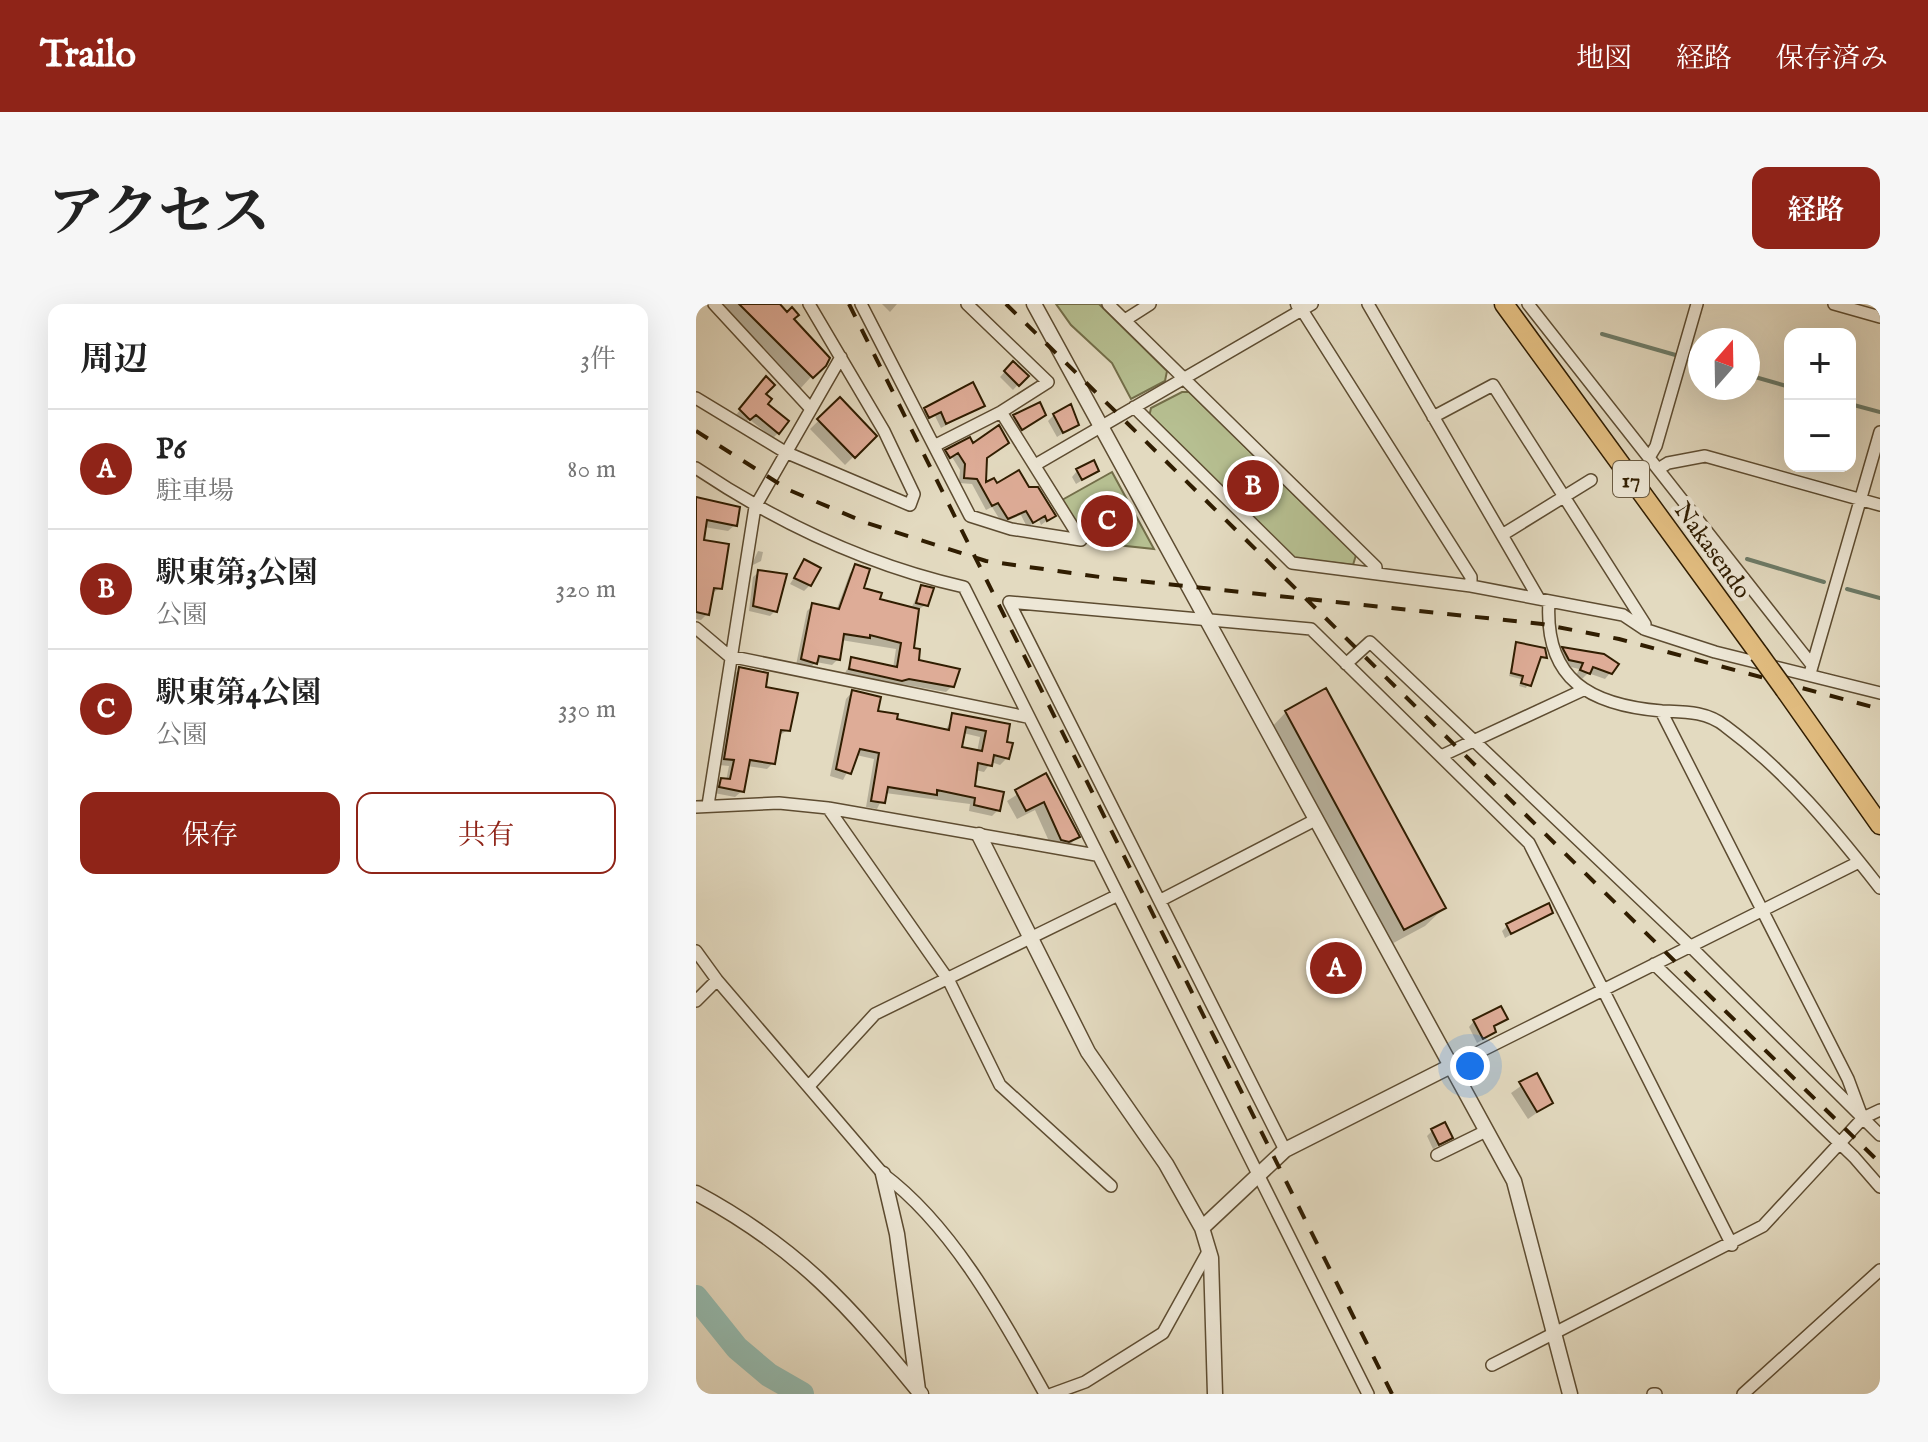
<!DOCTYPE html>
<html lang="ja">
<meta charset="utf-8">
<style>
body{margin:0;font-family:"IM FELL English","Noto Serif JP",serif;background:#f6f6f6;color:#222}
.controls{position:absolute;right:24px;top:24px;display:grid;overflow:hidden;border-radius:16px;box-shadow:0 8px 32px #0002}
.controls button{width:72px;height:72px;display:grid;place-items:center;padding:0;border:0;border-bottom:2px solid #e0e0e0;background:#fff;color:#222;font:40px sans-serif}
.compass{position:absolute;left:992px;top:24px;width:72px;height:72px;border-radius:50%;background:#fff;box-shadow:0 8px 32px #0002;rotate:20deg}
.you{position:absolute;left:774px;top:762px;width:28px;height:28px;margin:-20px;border:6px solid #fff;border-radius:50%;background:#1a73e8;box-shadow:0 0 0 12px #1a73e833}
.badge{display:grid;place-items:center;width:52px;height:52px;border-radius:50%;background:#8f2418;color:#fff;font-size:26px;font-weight:700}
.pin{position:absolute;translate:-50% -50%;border:4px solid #fff;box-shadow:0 2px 8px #0006}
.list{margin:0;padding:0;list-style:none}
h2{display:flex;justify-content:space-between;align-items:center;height:104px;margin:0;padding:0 32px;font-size:34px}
h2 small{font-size:26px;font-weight:400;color:#767676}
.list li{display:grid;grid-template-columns:52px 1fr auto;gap:24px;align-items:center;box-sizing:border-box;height:120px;padding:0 32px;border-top:2px solid #e0e0e0}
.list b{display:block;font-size:30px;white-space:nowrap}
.list p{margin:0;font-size:26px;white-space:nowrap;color:#767676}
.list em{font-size:26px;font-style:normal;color:#767676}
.actions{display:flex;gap:16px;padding:24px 32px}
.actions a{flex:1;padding:18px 0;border:2px solid #8f2418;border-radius:16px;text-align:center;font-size:28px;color:#8f2418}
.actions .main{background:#8f2418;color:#fff}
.map{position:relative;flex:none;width:1184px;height:1090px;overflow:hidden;border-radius:16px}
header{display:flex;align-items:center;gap:48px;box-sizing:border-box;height:112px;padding:0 40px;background:#8f2418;color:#fff}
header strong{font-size:38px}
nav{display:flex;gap:44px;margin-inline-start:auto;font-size:28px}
.intro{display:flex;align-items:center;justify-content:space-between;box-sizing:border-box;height:192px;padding:0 48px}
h1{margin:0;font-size:56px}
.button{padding:20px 36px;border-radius:16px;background:#8f2418;color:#fff;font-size:28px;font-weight:700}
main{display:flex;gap:48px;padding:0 48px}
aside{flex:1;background:#fff;border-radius:16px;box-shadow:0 8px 32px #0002}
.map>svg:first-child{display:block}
.green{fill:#b6bf91;stroke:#736e49;stroke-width:2}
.shadow{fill:#0003;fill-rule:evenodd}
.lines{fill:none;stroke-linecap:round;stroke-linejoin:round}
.stream{stroke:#6d7c69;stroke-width:4}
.river{stroke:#96bbaf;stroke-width:24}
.building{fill:#deac97;stroke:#301d01;stroke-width:2;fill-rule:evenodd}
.minor-casing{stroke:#5d4c31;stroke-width:14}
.tertiary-casing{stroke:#5d4c31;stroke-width:17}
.trunk-casing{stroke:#301d01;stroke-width:21}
.minor{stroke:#ede7d6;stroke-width:11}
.tertiary{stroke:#ede7d6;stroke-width:14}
.trunk{stroke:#e2bd80;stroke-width:18}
.rail{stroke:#301d01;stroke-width:4;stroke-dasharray:14 14;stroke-linecap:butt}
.trunk-bridge-casing{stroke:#301d01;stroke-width:21;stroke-linecap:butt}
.trunk-bridge{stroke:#e2bd80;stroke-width:18}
.labels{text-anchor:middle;stroke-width:8;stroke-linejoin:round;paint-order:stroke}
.shield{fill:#ede7d6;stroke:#695a41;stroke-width:2}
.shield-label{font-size:22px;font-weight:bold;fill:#301d01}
.street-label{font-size:24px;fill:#301d01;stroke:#ede7d6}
</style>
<header>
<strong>Trailo</strong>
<nav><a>地図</a><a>経路</a><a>保存済み</a></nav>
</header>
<div class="intro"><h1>アクセス</h1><a class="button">経路</a></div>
<main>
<aside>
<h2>周辺<small>3件</small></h2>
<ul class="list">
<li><span class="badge">A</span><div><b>P6</b><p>駐車場</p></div><em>80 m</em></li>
<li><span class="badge">B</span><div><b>駅東第3公園</b><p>公園</p></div><em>320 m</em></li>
<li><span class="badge">C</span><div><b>駅東第4公園</b><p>公園</p></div><em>330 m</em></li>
</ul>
<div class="actions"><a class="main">保存</a><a>共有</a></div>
</aside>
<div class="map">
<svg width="1184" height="1090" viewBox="0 0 1184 1090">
<rect width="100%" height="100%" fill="#e3dac0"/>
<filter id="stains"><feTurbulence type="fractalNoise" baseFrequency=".0025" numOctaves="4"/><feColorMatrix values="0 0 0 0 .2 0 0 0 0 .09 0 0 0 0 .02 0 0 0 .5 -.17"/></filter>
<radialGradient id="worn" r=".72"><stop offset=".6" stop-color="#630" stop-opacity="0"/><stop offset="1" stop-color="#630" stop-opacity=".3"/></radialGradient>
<path class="green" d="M360 0H403L471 67 469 77 435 95 416 59 375 21Z
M486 88H493L660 251 657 261 598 254 453 113 455 104Z
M416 168 458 245 393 238 366 196Z"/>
<path class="shadow" d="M21 0H81L132 54 104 85Z
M186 0H201L194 8Z
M317 59 330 72 317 86 304 73Z
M65 80 69 100 82 129 77 134 53 115 48 120 40 111Z
M144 96 178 132 149 161 114 125Z
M286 101 245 124 239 112 228 118 224 111 229 106Z
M358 111 381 120 361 133 352 117Z
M318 112 336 118 337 119 322 129 314 116Z
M273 136 289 155 288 182 332 185 357 212 345 221 343 216 331 223 325 211 306 219 296 203 290 206 276 180 263 179 264 166 256 153 248 158 245 153Z
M381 167H401L380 180 376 173Z
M0 195 39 221 32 227 8 223 6 238 24 284 15 290 11 310 5 316 0 315Z
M62 247 67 248 65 257 55 262Z
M108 258 114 281 108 287 94 280Z
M160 263 165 286 182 297 215 305 225 283 230 301 221 306 216 346 220 358 256 382 250 388 205 380 198 383 148 371 156 356 197 364 200 345 145 336 142 355 136 361 120 358 113 365 100 361 111 307 117 301 140 307 154 269Z
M63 268 79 307 74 312 53 307 57 273Z
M820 341 849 351 842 355 830 384 823 382 825 375 813 372Z
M867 345 914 369 909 375 892 369 886 375 880 372 883 365 867 361 862 350Z
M44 365 68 384 92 426 82 432 77 459 71 465 51 462 46 487 39 493 18 489 19 483 30 477 33 462 23 461 37 371Z
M156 388 180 408 199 417 249 428 257 411 311 421V454L304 461 295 458 288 468 279 466 276 484 302 506 296 512 273 507 274 500 189 489 181 505 170 503 178 455 160 451 147 476 134 472 150 395ZM267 429 284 433 281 448 264 445Z
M590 408 748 604 729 622 690 643 572 427Z
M350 472 381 533 373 542 356 544 339 506 321 515 311 497Z
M855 608 809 634 806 627 811 622Z
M809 715 796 724 792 733 781 739 773 723 778 717Z
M841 771 855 799 832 815 815 789Z
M736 827 755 833 737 845 731 832Z"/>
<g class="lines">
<path class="stream" d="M906 30 1004 58
M1052 71 1094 83
M1154 100 1184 108
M1051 255 1128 278
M1151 285 1184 294"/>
<path class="river" d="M0 993 41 1044 73 1071 106 1090"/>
</g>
<path class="building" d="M43 0H84L91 8 96 3 103 11 98 15 134 54 130 62 117 74Z
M317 57 333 72 323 82 308 67Z
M70 72 79 81 70 90 76 95 72 100 93 117 83 130 60 111 54 116 43 105Z
M277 78 289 102 250 120 245 108 233 114 228 104Z
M144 93 181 132 159 154 121 115Z
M344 98 350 111 326 126 317 111Z
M375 100 383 121 367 129 357 110Z
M303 121 313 139 291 154 290 178 298 174 301 179 323 166 333 183H342L360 212 351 217 349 212 337 219 330 207 312 215 302 199 296 202 281 175 268 174 269 160 262 149 254 154 249 146 274 133 277 139Z
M398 156 403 167 386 176 380 165Z
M0 193 44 203 41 222 11 216 8 236 33 240 26 285 18 284 13 311 0 308Z
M108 255 125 264 115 282 98 274Z
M159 260 174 265 168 284 186 289 184 295 223 305 218 344 224 345 223 356 264 365 258 383 213 375 206 377 153 365 155 353 201 363 205 339 174 331V334L148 330 144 356 123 352 121 360 105 355 116 299 143 305Z
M62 266 91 270 81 308 57 302Z
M225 281 238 284 232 302 220 299Z
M820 338 849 344 851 354 845 353 835 382 825 379 827 372 815 369Z
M866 343 908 350 923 360 916 370 897 363 894 370 884 366 887 359 873 356Z
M43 363 72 369 70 383 102 389 94 427 85 426 79 460 54 456 48 488 23 483 25 474 34 475 38 456 28 455Z
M630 384 750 604 708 626 589 407Z
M156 386 185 393 182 407 202 410 201 415 253 426 256 409 314 420 311 438 317 439 313 455 298 451 296 462 282 459 279 482 308 488 304 507 278 501 279 494 241 486V491L192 483 189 499 175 497 183 449 164 445 155 470 140 465ZM270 423 290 427 286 447 266 443Z
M350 469 384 533 373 538 365 536 348 498 330 507 319 486Z
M853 599 857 609 815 630 810 620Z
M805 702 812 715 798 722 800 728 787 735 777 716Z
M841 769 857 799 841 808 823 778Z
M749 818 757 834 743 841 735 825Z"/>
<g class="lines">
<g class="minor-casing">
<path id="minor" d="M18 0 115 105
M165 0 274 212 315 225 385 236 305 108
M412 0 680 263V269
M672 0 843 295
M832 0 1116 361
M1138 0 1184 13
M606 6 775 273V282L927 311 948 325 1019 348 1184 389
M429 16 454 0
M0 94 89 148 214 201 218 190 188 127 113 0
M438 103 596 259 775 282
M737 113 797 81 949 320 948 325
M238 142 305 108 352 78 271 0
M954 152 960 142 1001 0
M339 161 616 0
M0 164C82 219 171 261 268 283L672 1090
M964 164 972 159 1009 152 1184 201
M806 231 895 176
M853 297C848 376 894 401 966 407 988 408 1010 407 1029 422 1090 467 1138 525 1184 584
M0 324 33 352 331 413
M650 360 674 338 994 642 1184 831
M1115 366 1184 128
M965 407 1152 775 1165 810
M745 452 885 387
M12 501 59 203 145 53
M0 503 83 499 132 504 400 551
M132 504 253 677 304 781 415 882
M465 596 621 515
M0 647 21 676 187 870C257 922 307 1015 349 1090
M958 660 1158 853 1184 883
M0 697 21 676
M755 762 1163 558
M113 782 179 710 420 592
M589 846 313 298 615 325 833 539 1036 941
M741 851 790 827
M796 1061 1067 922 1167 814 1184 806
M356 1090 389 1078 467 1029 513 946
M957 1090H960
M1047 1090 1184 966"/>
</g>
<g class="tertiary-casing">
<path id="tertiary" d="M338 0 818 877 874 1090
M602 0 606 6
M283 531 392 748 470 860 506 924 515 954 519 1090
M187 870 201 930 222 1086
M0 889C102 944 153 1001 225 1090
M506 924 589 846 755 762"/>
</g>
<g class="trunk-casing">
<path id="trunk" d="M808 0 1063 350
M1089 386 1184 521"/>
</g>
<use href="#minor" class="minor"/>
<use href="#tertiary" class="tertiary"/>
<use href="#trunk" class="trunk"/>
<path class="rail" d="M153 0 696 1090
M310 0 1184 859
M0 127 93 186 168 218 290 257 404 273 846 320 923 335 1184 405"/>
<g class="trunk-bridge-casing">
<path id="trunk-bridge" d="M1063 350 1089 386"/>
</g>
<use href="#trunk-bridge" class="trunk-bridge"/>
</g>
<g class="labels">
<rect class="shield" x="917" y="157" width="36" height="36" rx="6"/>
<g class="shield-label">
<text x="935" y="183">17</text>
</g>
<g class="street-label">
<text transform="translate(1017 246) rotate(54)" y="8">Nakasendo</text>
</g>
</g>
<rect width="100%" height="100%" filter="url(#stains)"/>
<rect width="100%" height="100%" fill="url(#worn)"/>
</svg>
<div class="controls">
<button>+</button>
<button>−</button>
</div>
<svg class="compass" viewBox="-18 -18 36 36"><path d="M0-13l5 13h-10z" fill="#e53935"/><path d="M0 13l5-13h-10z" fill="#767676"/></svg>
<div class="you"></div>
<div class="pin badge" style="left:640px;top:664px">A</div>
<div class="pin badge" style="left:557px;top:182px">B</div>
<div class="pin badge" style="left:411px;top:217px">C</div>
</div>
</main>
